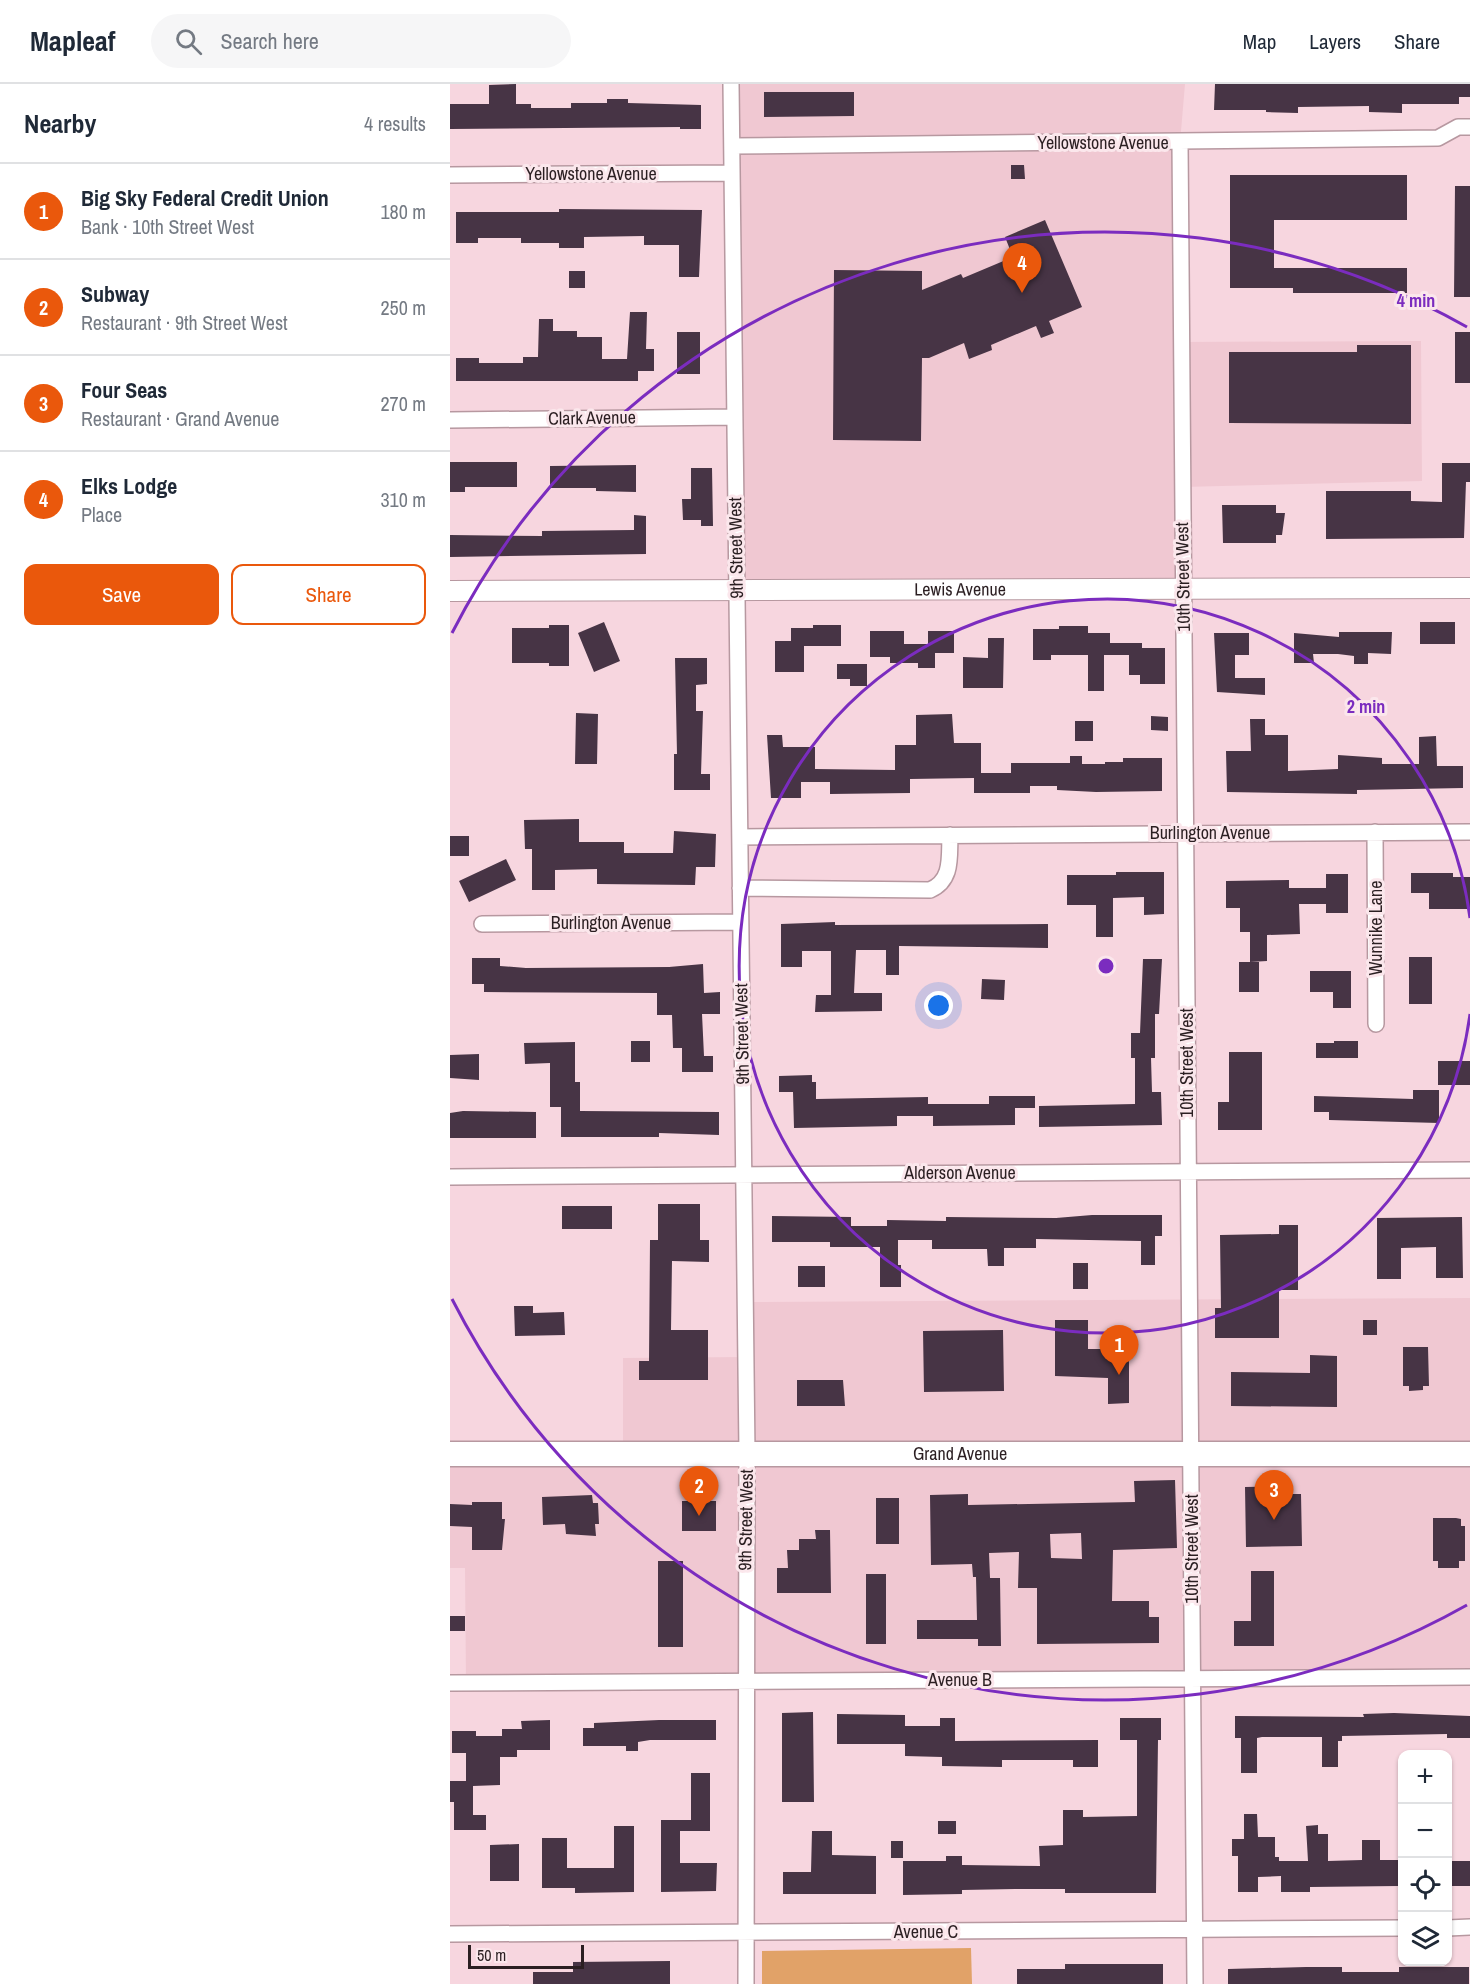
<!DOCTYPE html>
<meta charset="utf-8">
<style>
body{margin:0;font-family:"Archivo Narrow",sans-serif;background:#f6f6f7;color:#1f2937}
.controls{position:absolute;right:18px;bottom:18px;display:grid;overflow:hidden;border-radius:12px;box-shadow:0 2px 4px #0004}
.controls button{width:54px;height:54px;display:grid;place-items:center;padding:0;border:0;border-bottom:2px solid #e0e1e3;background:#fff;color:#1f2937;font:30px sans-serif}
.scale{position:absolute;left:18px;bottom:15px;width:116px;box-sizing:border-box;padding-left:6px;border:3px solid #2b1f22;border-top:0;font-size:16px;line-height:21px;white-space:nowrap;color:#2b1f22;-webkit-text-stroke:4px #fbe7ec;paint-order:stroke}
.you{position:absolute;left:489px;top:922px;width:21px;height:21px;margin:-15px;border:4px solid #fff;border-radius:50%;background:#1a73e8;box-shadow:0 0 0 9px #1a73e833}
.badge{display:grid;place-items:center;width:39px;height:39px;border-radius:50%;background:#ea580c;color:#fff;font-size:20px;font-weight:700}
.pin{position:absolute;translate:-50% -50px;filter:drop-shadow(0 2px 3px #0008)}
.pin::after{content:'';position:absolute;top:32px;width:21px;height:18px;background:inherit;clip-path:polygon(0 0,100% 0,50% 100%)}
.list{margin:0;padding:0;list-style:none}
h2{display:flex;justify-content:space-between;align-items:center;height:78px;margin:0;padding:0 24px;font-size:26px}
h2 small{font-size:20px;font-weight:400;color:#747a83}
.list li{display:grid;grid-template-columns:39px 1fr auto;gap:18px;align-items:center;box-sizing:border-box;height:96px;padding:0 24px;border-top:2px solid #e0e1e3}
.list b{display:block;font-size:22px;white-space:nowrap}
.list p{margin:0;font-size:20px;white-space:nowrap;color:#747a83}
.list em{font-size:20px;font-style:normal;color:#747a83}
.actions{display:flex;gap:12px;padding:18px 24px}
.actions a{flex:1;padding:14px 0;border:2px solid #ea580c;border-radius:12px;text-align:center;font-size:21px;color:#ea580c}
.actions .main{background:#ea580c;color:#fff}
.icon{flex:none;width:33px;height:33px;fill:none;stroke:currentColor;stroke-width:2;stroke-linecap:round;stroke-linejoin:round}
.map{position:relative;flex:none;width:1020px;height:1900px;overflow:hidden}
header{display:flex;align-items:center;gap:36px;box-sizing:border-box;height:84px;padding:0 30px;background:#fff;border-bottom:2px solid #e0e1e3}
header strong{font-size:28px}
nav{display:flex;gap:33px;margin-inline-start:auto;font-size:21px}
.search{width:420px;height:54px;background:#f6f6f7;display:flex;align-items:center;gap:15px;box-sizing:border-box;padding:0 21px;border-radius:33px;color:#747a83;font-size:22px}
main{display:flex}
aside{flex:1;background:#fff}
.map>svg:first-child{display:block}
.built{fill:#f0c8d2}
.green{fill:#e1a268}
.building{fill:#473445;fill-rule:evenodd}
.lines{fill:none;stroke-linecap:round;stroke-linejoin:round}
.minor-casing{stroke:#b798a0;stroke-width:18}
.tertiary-casing{stroke:#b798a0;stroke-width:22}
.primary-casing{stroke:#b798a0;stroke-width:27}
.minor{stroke:#fff;stroke-width:15}
.tertiary{stroke:#fff;stroke-width:20}
.primary{stroke:#fff;stroke-width:24}
.ring{fill:none;stroke:#7b2cbf;stroke-width:3}
.labels{text-anchor:middle;stroke-width:6;stroke-linejoin:round;paint-order:stroke}
.street-label{font-size:18px;fill:#2b1f22;stroke:#fbe7ec}
.centre{fill:#7b2cbf;stroke:#fbe7ec;stroke-width:3}
.ring-label{font-size:18px;text-anchor:middle;font-weight:bold;fill:#7b2cbf;stroke:#fbe7ec;stroke-width:6;stroke-linejoin:round;paint-order:stroke}
</style>
<header>
<strong>Mapleaf</strong>
<div class="search"><svg class="icon" aria-label="search" viewBox="0 0 24 24"><circle cx="10" cy="10" r="6"/><path d="M15 15l6 6"/></svg>Search here</div>
<nav><a>Map</a><a>Layers</a><a>Share</a></nav>
</header>
<main>
<aside>
<h2>Nearby<small>4 results</small></h2>
<ul class="list">
<li><span class="badge">1</span><div><b>Big Sky Federal Credit Union</b><p>Bank · 10th Street West</p></div><em>180 m</em></li>
<li><span class="badge">2</span><div><b>Subway</b><p>Restaurant · 9th Street West</p></div><em>250 m</em></li>
<li><span class="badge">3</span><div><b>Four Seas</b><p>Restaurant · Grand Avenue</p></div><em>270 m</em></li>
<li><span class="badge">4</span><div><b>Elks Lodge</b><p>Place</p></div><em>310 m</em></li>
</ul>
<div class="actions"><a class="main">Save</a><a>Share</a></div>
</aside>
<div class="map">
<svg width="1020" height="1900" viewBox="0 0 1020 1900">
<rect width="100%" height="100%" fill="#f7d6df"/>
<path class="built" d="M281 0H735L730 59 731 258 971 257 972 397 732 403 733 505 286 506Z
M1020 1214V1593L16 1599 15 1484H0V1370H173V1274L295 1273V1218Z"/>
<path class="green" d="M521 1864 522 1900H312V1867Z"/>
<path class="building" d="M66 0V20H81V24H121V19H157V15H178V19L251 21V45H230V43L0 45V20H39V1Z
M765 0H1020V13H1009V20H952V29L919 28V22L848 23V29L816 28V26H764Z
M314 8H404V32L314 33Z
M561 81H574L575 95H561Z
M780 91H957V136H824V184H957V209H843V204H780Z
M1005 102H1020V213H1004Z
M109 125 252 126 249 193H229V161H194V152L134 153V164H109V159H71V154H28V159H6V128H109Z
M595 136 632 223 599 237 604 249 591 254 586 242 541 261 542 266 519 275 514 259 479 274H472L471 357 383 356 384 186 472 187V206L511 190 513 194 563 173 555 153Z
M119 187H135V204H119Z
M180 228H197L196 265H204V287H188V297H6V274H29V279H73V273H88L89 235H103V247H127V253H152V275H177Z
M227 248H250V290H227Z
M1005 248H1020V299H1005Z
M907 261H961V340L779 339V268H907Z
M0 378H67V403H15V408H0Z
M992 379H1020V398H1016L1014 454 876 455V407H961V417L992 418Z
M186 381V408L146 407V404H100V382Z
M241 384H262L263 442H251V436H233L232 415H241Z
M772 421H826V429H835L832 451H826V459H773Z
M184 431 196 432V470L0 473V451L92 452V447L184 446Z
M154 538 170 577 144 588 128 549Z
M970 538H1005V560H970Z
M99 541H119V582H99V579H62V544H99Z
M363 541H391V562H354V588H325V557H341V544H363Z
M609 542H638V549H660V559H692V564H715V600H690V591H679V571H654V607H638V571H601V576H583V545H609Z
M420 547H454V560H478V547H504V569H485V584H468V579H440V573H420Z
M889 548H942L941 570 918 569V580H904V572L888 570H863L864 579H844V549L889 553Z
M764 549H799V571H785V594H815V611L767 608Z
M538 554H554L553 604H513V573L538 574Z
M225 574H257V600L246 601V627H253L251 690H260V706H224V670H227Z
M387 580H417V602H400V595H387Z
M126 629 148 630 147 680H125Z
M502 630 504 659H531V689H561V679H620V672H632V680H655V678H673V674H712V707L646 708 607 706V702H580V709H524V694L460 695V709L380 710V698H351V714H321L317 651H332L333 663H365V685L445 686V661H466V631Z
M701 632 718 633V647L701 646Z
M800 635H815V651H838V687L888 685V671L932 674V680H969V653L986 652 987 682H1013V704L907 706V710L777 708 776 667H801Z
M625 637H643V657H625Z
M129 735V758H174V769H223L224 747 266 750 265 783H246L245 801 147 800V785L105 786V806H82V765H75L74 736Z
M0 752H19V772H0Z
M56 775 66 796 19 818 9 797Z
M666 788H714V830L694 831V813L663 814V853H646V821H617V791H666Z
M961 789H1003V793H1020V825H979V809H961Z
M876 790H898V829H876V820H849L850 850 817 851V877L800 878V848H790V824H776V797L839 796V804H876Z
M385 838V841L598 840V864L449 862V891H436V866H406L404 909H432V927L365 928 366 911H381V867H352V883H331V840Z
M959 873H982V920H959Z
M22 874H50V882L76 884 219 883 253 880 254 909 270 908V930H252L254 972H263V988H232V964H223L222 931H207V909L34 908V900H22Z
M693 875H712L709 930H705V974H701L702 1008H711L712 1041 589 1043V1022L685 1020V974H681V949H690Z
M789 878H809V908H789Z
M860 887H901V924H883V908H860Z
M532 895 555 896 554 916 531 915Z
M181 957H200V978H181Z
M884 957H908V974H866V959H884Z
M125 958V998H130V1027L269 1028V1051L209 1049V1053H111V1023H100V979L75 980 74 959Z
M779 968H812V1046H768V1018H779Z
M29 970V996L0 994V971Z
M988 977H1020V1001H988Z
M362 991V998H366V1015L478 1013V1020H539V1012H585V1024H565V1041L483 1042V1032H447V1042L344 1044 343 1008H329V992Z
M963 1006H989V1039L879 1036V1028H864V1012L963 1015Z
M13 1027 86 1028V1054H0V1029Z
M208 1120H250V1156H259V1178L222 1177 221 1246H258V1296H189V1277H199L200 1156H208Z
M112 1122H162V1145H112Z
M642 1131H712V1152H705V1181H691V1157L586 1155V1164H554V1182H538L537 1165H482V1156H448V1181H451V1203H430V1163H380V1158H322V1132L401 1133V1142H437V1136L496 1137V1133L606 1134Z
M1012 1133 1013 1194H986V1163L951 1164V1195H927V1134Z
M829 1141H848V1206H829V1254H765V1224H771L770 1151 829 1150Z
M623 1179H638V1205H623Z
M348 1182H375V1203H348Z
M64 1222H83V1229L114 1228 115 1251 65 1252Z
M605 1236H638V1265H679V1319L658 1320V1294L605 1292Z
M913 1236H927V1251H913Z
M553 1246 554 1307 474 1308 473 1247Z
M953 1263H978L979 1302H973V1306L959 1307V1302H953Z
M860 1271 887 1272V1323L781 1322V1288L860 1289Z
M347 1296H393L395 1322H347Z
M725 1396 727 1464 663 1466 662 1517H699V1533H709V1559L587 1560V1504H568L569 1468 539 1469 540 1494H550L551 1562H528V1555H467V1536H527L526 1493H523L522 1480 481 1481 480 1411 518 1410V1421L685 1418 684 1397ZM631 1449 632 1475 601 1474 600 1450Z
M841 1402V1410H851L852 1462 796 1463 795 1403Z
M142 1411 143 1419H148L149 1440H145L146 1452 116 1450 115 1440 93 1441 92 1413Z
M426 1414H449V1460H426Z
M232 1417H266V1447H232Z
M22 1418H52V1435H55L52 1466H22V1443L0 1442V1420L22 1421Z
M983 1434H1006L1011 1435V1442H1015V1477H1009V1484H988V1477H983Z
M365 1446H380L381 1509H327V1484H338L337 1466H349V1455H366Z
M208 1477H233V1563H208Z
M801 1487H824V1562H784V1537H801Z
M416 1490H436V1560H416Z
M0 1532H15V1547H0Z
M363 1628 364 1718H332V1629Z
M944 1629 1020 1632V1654H997V1650L892 1652V1657H888V1683H872V1653H812L807 1654V1689H791V1654H785V1632L914 1633 913 1630Z
M387 1630 455 1631V1642H490V1634H505V1657L648 1656V1683H623V1676H552V1683L492 1682V1673L455 1672V1660H387Z
M670 1634H711V1656H708L706 1809H615V1805H565L512 1806V1810L453 1811V1777H496V1772H512V1781L590 1782 589 1762 613 1761V1726H633V1733L687 1732V1656H670Z
M100 1636V1666H67V1673H50V1701L23 1702V1731H36V1746H4V1718H0V1697H16V1669H2V1647H26V1652H52V1645H72L71 1637Z
M209 1636H266V1656H200L188 1658V1667H176V1662H133V1644H144V1639Z
M241 1689H260V1747H230V1779H267L266 1807 211 1808V1736H241Z
M794 1730H807L808 1753H825V1773H829V1777H858L856 1742 868 1741V1750H878V1777L912 1776V1756H930V1776H948V1802L860 1803V1808H831V1792L808 1793V1808H788V1772H782V1755H794Z
M488 1737H506V1750H488Z
M164 1742H184V1808L125 1809V1804H92V1754H117V1784H164Z
M362 1747H382V1771L426 1772V1810H333V1788H361Z
M441 1757H453V1774H441Z
M69 1760V1797H40V1761Z
M998 1777H1020V1802H998Z
M220 1877V1900H83V1888H123V1878Z
M615 1880H713V1900H567V1885H615Z
M856 1883H892V1888H949V1883H1019V1900H778V1885Z"/>
<g class="lines">
<g class="minor-casing">
<path id="minor" d="M281 0 297 1369 296 1900
M730 59 745 1900
M283 62 988 54 1008 43H1020
M0 91 281 89
M0 336 284 333
M925 748 926 940
M290 753 1020 748
M290 804 480 806C503 796 499 773 500 751
M32 840 290 838
M0 1093 1020 1086
M0 1599 1020 1593
M998 1844 1020 1843
M0 1850 952 1844"/>
</g>
<g class="tertiary-casing">
<g id="tertiary">
<path id="s1" d="M0 507 1020 504"/>
</g>
</g>
<g class="primary-casing">
<g id="primary">
<path id="s2" d="M0 1370H1020"/>
</g>
</g>
<use href="#minor" class="minor"/>
<use href="#tertiary" class="tertiary"/>
<use href="#primary" class="primary"/>
</g>
<g class="ring">
<path d="M1020 930A367 367 0 1 1 1020 834"/>
<path d="M1017 1521A734 734 0 0 1 2 1215M2 549A734 734 0 0 1 1017 243"/>
</g>
<g class="labels">
<g class="street-label">
<text x="653" y="65">Yellowstone Avenue</text>
<text x="141" y="96">Yellowstone Avenue</text>
<text transform="translate(142 334) rotate(-1)" y="6">Clark Avenue</text>
<text transform="translate(286 464) rotate(-91)" y="6">9th Street West</text>
<text transform="translate(733 493) rotate(-91)" y="6">10th Street West</text>
<text dy="6" stroke="none"><textPath href="#s1" startOffset="510">Lewis Avenue</textPath></text>
<text x="760" y="755">Burlington Avenue</text>
<text x="161" y="845">Burlington Avenue</text>
<text transform="translate(926 844) rotate(-90)" y="6">Wunnike Lane</text>
<text transform="translate(292 950) rotate(-91)" y="6">9th Street West</text>
<text transform="translate(737 979) rotate(-90)" y="6">10th Street West</text>
<text x="510" y="1095">Alderson Avenue</text>
<text dy="6" stroke="none"><textPath href="#s2" startOffset="510">Grand Avenue</textPath></text>
<text transform="translate(296 1436) rotate(-89)" y="6">9th Street West</text>
<text transform="translate(742 1465) rotate(-90)" y="6">10th Street West</text>
<text x="510" y="1602">Avenue B</text>
<text x="476" y="1854">Avenue C</text>
</g>
</g>
<circle cx="656" cy="882" r="9" class="centre"/>
<g class="ring-label">
<text x="966" y="223">4 min</text>
<text x="916" y="629">2 min</text>
</g>
</svg>
<div class="controls">
<button>+</button>
<button>−</button>
<button><svg class="icon" aria-label="locate" viewBox="0 0 24 24"><circle cx="12" cy="12" r="6"/><path d="M12 2v4M12 18v4M2 12h4M18 12h4"/></svg></button>
<button><svg class="icon" aria-label="layers" viewBox="0 0 24 24"><path d="M12 4l9 5-9 5-9-5zM3 14l9 5 9-5"/></svg></button>
</div>
<div class="scale">50 m</div>
<div class="you"></div>
<div class="pin badge" style="left:669px;top:1291px">1</div>
<div class="pin badge" style="left:249px;top:1432px">2</div>
<div class="pin badge" style="left:824px;top:1436px">3</div>
<div class="pin badge" style="left:572px;top:209px">4</div>
</div>
</main>
